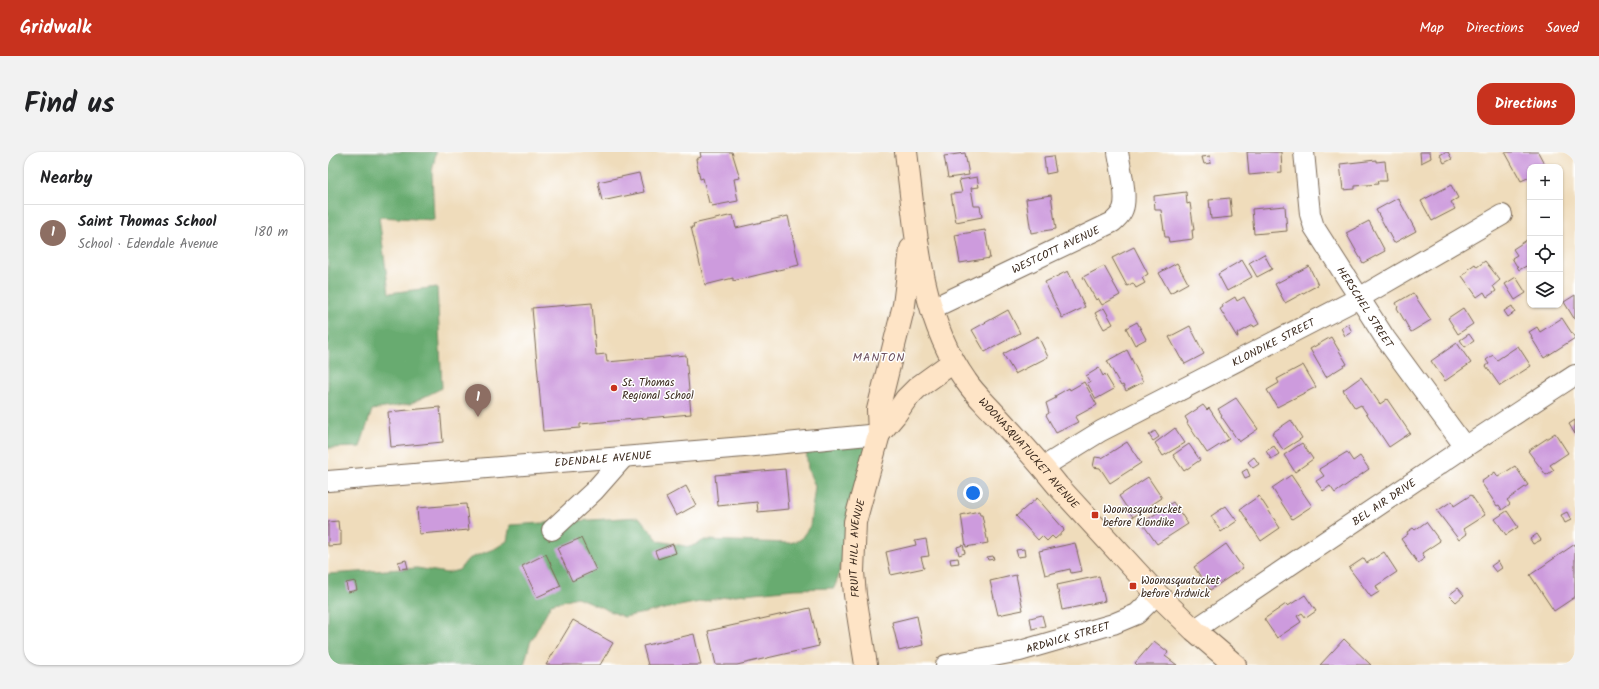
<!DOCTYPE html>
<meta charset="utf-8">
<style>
body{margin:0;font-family:Kalam,sans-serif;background:#f2f2f2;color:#202124}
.controls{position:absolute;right:12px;top:12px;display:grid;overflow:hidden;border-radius:8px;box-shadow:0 1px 3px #0004}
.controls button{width:36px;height:36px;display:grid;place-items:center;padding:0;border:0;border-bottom:1px solid #e0e0e0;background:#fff;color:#202124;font:20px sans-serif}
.you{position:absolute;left:645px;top:341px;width:14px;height:14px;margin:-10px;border:3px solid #fff;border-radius:50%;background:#1a73e8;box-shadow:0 0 0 6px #1a73e833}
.badge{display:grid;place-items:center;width:26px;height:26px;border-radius:50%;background:#c8321e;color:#fff;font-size:13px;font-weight:700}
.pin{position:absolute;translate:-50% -33px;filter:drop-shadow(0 1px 2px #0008)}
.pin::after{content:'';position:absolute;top:21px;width:14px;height:12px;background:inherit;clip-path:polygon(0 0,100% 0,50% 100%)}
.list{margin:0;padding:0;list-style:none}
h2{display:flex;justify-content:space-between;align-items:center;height:52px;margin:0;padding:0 16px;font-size:17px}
h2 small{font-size:13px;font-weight:400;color:#757577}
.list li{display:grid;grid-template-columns:26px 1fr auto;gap:12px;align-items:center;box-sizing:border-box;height:56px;padding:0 16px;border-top:1px solid #e0e0e0}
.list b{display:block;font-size:15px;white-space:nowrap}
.list p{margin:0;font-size:13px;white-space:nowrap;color:#757577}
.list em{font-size:13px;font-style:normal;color:#757577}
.icon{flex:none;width:22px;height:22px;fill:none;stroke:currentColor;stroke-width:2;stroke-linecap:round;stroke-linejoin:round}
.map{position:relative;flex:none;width:1247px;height:513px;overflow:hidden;border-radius:16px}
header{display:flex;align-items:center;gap:24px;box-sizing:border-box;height:56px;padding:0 20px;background:#c8321e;color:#fff}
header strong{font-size:19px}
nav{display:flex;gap:22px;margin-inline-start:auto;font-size:14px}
.intro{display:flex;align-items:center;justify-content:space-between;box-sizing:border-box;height:96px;padding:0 24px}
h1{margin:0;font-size:28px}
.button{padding:10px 18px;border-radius:16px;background:#c8321e;color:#fff;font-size:14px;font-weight:700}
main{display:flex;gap:24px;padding:0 24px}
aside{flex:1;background:#fff;border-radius:16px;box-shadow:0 1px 3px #0004}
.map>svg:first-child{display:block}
.forest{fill:#68ab6f;stroke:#526a46}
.building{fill:#cd9bdd}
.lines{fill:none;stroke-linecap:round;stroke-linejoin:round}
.street-casing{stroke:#7a6855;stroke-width:22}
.secondary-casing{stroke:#7a6855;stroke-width:24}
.street{stroke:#fff;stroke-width:20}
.secondary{stroke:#fee4c6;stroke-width:22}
.poi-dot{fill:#c8321e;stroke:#fff;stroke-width:1.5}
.labels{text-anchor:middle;stroke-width:3;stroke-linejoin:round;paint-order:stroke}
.street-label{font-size:11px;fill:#3b2a1e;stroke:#fff}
.poi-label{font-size:11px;fill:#3b2a1e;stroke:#fff;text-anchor:start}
.neighbourhood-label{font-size:12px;letter-spacing:1px;fill:#6e5261;stroke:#fff}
</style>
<header>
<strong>Gridwalk</strong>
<nav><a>Map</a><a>Directions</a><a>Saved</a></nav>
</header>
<div class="intro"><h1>Find us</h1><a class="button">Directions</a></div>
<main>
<aside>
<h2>Nearby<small></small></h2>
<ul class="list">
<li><span class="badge" style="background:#8d6e63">1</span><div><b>Saint Thomas School</b><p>School · Edendale Avenue</p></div><em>180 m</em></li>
</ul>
</aside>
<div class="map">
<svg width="1247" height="513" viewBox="0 0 1247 513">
<rect width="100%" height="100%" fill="#fff"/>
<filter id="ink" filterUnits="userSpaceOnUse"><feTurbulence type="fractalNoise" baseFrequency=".025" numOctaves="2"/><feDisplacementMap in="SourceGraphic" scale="8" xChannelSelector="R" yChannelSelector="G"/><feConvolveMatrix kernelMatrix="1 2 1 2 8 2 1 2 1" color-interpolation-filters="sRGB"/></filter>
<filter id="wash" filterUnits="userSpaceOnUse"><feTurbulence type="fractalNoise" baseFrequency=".012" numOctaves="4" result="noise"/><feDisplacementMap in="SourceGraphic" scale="16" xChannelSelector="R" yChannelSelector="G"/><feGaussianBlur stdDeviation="0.9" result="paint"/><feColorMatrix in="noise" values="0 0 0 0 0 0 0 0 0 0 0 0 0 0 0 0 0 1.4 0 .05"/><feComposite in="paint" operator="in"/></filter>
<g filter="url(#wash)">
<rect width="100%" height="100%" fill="#efdcbb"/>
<path class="forest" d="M0 0H108L104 20 106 68 51 65 61 141 109 135 114 236 82 252 44 258 32 295 0 296Z
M540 282 525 403 512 414 510 426 506 436 466 437 407 443 296 465 249 445 223 452 202 491 196 513H0V422L89 416 119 421 131 418 140 407 168 396 179 389 182 373 311 365 331 389 362 395 377 388 462 391 472 388 482 374 487 334 480 318 477 286Z"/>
<g id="blocks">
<path class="building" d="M372 0H404L412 26 406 27 410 49 384 54 383 51H381L375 26 372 27 368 7 373 5Z
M919 0H953L954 20 921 23Z
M1092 0H1102L1103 6 1093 11Z
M1117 0H1120L1124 7 1116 11 1112 3Z
M1177 0H1210L1218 15H1202V25L1193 29Z
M637 1 641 23 620 26 616 4Z
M725 4 728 20 718 22 716 5Z
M882 4 883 11 876 12 874 5Z
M1048 8V10L1057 9 1059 29H1049L1050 32 1027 34V37L1015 38 1012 12Z
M311 21 316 40 274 49 270 30Z
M649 25 651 35 643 36 646 54H652L654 65 628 70 623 42 634 41 631 28Z
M1123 33 1130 46 1123 50 1127 57 1104 69 1093 49Z
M858 40 859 52 862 51 866 78H864L865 87 841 90 840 85H837L833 58H827L826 44Z
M723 43 728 77 703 81 698 47Z
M902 46 904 65 883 67 881 48Z
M1070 46 1088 79 1066 91 1048 58Z
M957 54 959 79 926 82 924 57Z
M405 63 408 76 460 64 471 113 405 129V126L377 133 363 75H366L365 72Z
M1041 69 1057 99 1035 111 1018 81Z
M657 78 662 106 632 111 627 83Z
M1202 86V112L1191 118 1184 106 1189 103 1185 97Z
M806 95 820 122 814 126 817 131 808 136 805 131 799 134 784 106Z
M936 102 944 117 929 125 921 111Z
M914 108 924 125 899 139 890 122Z
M1157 109 1172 128 1165 134 1168 139 1159 145 1156 140 1149 145 1134 124 1141 118 1140 117 1147 112 1149 115Z
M849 111 860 131 842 141 831 121Z
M776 114 792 143 774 153 770 146 768 148 755 125Z
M981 114 990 133 957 151 947 132Z
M740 119 757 155 734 166 717 130Z
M1188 125 1198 141 1187 148 1177 132Z
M1085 141 1103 168 1083 180 1069 156 1070 155 1068 151Z
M1247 143V168L1236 150Z
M907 145 909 149 916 145 931 172 926 175 925 173 909 182 910 185H909L892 157 895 155 894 153Z
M264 151 268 203 278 202 279 210 358 203 363 262 252 272V276L215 279 204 156Z
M1184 154 1187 160 1180 165 1176 159Z
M776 156 785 172 776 177 767 161Z
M1135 156 1145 172 1130 182 1120 166Z
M680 158 692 181 657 200 644 178Z
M1234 166 1247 186 1216 206 1203 185 1204 184 1201 180 1209 175 1212 180Z
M809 170 818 187 807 193 798 176Z
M1020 172 1024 180 1017 184 1013 176Z
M862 174 876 202 857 212 854 207H853L841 185Z
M1141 182 1146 189 1137 195 1132 188Z
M710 184 720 205 687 222 675 202Z
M1003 185 1019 212 998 225 982 197Z
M1129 191 1143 211 1117 229 1103 209Z
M1190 194 1203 214 1172 234 1158 214 1161 212 1158 208 1165 203 1169 208Z
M799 198 815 230 798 239 795 233 793 234 779 209Z
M975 213 988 235 949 255 939 238 951 231 949 227Z
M771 216 775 224 777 222 786 237 768 247 759 231 762 230 758 224Z
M1033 225 1052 252 1059 247 1082 281 1061 295 1033 253 1027 256 1015 238Z
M756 230 769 253 747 265 750 270 728 281 718 263 721 261 718 251 728 246 727 244 741 236 742 238Z
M908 246 930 277 911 290 893 264 894 263 890 257Z
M875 253 879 258 881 256 901 287 879 301 859 271 860 270 857 265Z
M112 255 115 290 63 295 60 260Z
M963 268 974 286 955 298 944 281Z
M1247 268V282L1241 272Z
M847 276 857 291 835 304 827 291Z
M827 279 831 285 825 289 821 283Z
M1227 281 1240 301 1222 313 1226 318 1218 323 1200 299Z
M799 290 813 311 782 331 772 316 765 315 767 305 774 306Z
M974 291 985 307 967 320 956 303Z
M861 292 872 308 856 319 845 303Z
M946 294 951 302 943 307 938 299Z
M1019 300 1025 309 1032 304 1041 317 1007 341 1002 334 995 339 988 329 996 324 991 317Z
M926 305 931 312 925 316 920 310Z
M1187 314 1200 333 1179 348 1182 352 1174 358 1171 353 1169 354 1153 330 1167 320 1170 325Z
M457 317 461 357 430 360 429 350 390 354 387 323Z
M919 317 922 324 917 326 914 320Z
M963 323 984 354 964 367 944 336Z
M820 325 834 346 805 365 791 344Z
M358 334 368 353 348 364 338 345Z
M1143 343 1157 363 1135 377 1139 382 1131 388 1109 359 1124 349 1126 354Z
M931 344 952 376 933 389 912 357Z
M709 346 735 376 736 379 727 387 724 384 719 389 714 384 710 388 688 364Z
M845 350 860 372 829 392 814 371Z
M138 352 141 378 91 382 89 356Z
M898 354 909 369 893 380 883 364Z
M651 359 652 363H654L660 391 638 395 633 363Z
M1179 359 1190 375 1178 383 1167 367Z
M1239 360 1243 368 1237 371 1233 363Z
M10 369 11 379H13V393L0 394V370Z
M1098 370 1112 389 1094 401 1097 406 1090 411 1073 387 1080 382 1079 380 1085 376 1087 378Z
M1209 382 1213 388 1205 392 1202 387Z
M253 386 268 418 244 429 229 396Z
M598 387 601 404 593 405 596 416 563 423 558 400 588 393 587 389Z
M747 391 754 419 743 421 742 417 717 423 711 399Z
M345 392 348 401 330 407 327 399Z
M898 392 915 416 882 438 866 415Z
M1247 392V445L1226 459 1202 423Z
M635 393 637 401 631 403 629 395Z
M696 397 697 404 690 405 688 398Z
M1056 400 1069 420 1048 434 1051 440 1043 445 1021 416 1036 406 1039 411Z
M218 402 233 434 209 445 194 414Z
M665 404 666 407 660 408 659 405Z
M630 406 631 411 623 412 622 407Z
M78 408 80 416 72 417 70 410Z
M1170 409 1174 416 1168 420 1163 414Z
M688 423 695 458 670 463 662 429Z
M771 424 777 449 734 458 729 433Z
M27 429 29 438 20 440 18 431Z
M1130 436 1136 443 1128 450 1121 443Z
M977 443 988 459 978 466 974 461 969 464 973 470 949 486 936 467 958 452 960 454Z
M482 456 491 494 409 513H388L380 479Z
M714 463 717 474 704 477 702 466Z
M589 464 595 493 571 499 564 470Z
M245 468 285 491 272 513H218Z
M366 482 373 513H320L315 494Z
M1016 487 1043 513H992Z
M826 489 840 500 837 504 849 513H809L807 511Z"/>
</g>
</g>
<g filter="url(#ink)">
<use href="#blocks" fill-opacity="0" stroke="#7a6855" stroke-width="1"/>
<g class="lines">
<g class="street-casing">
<g id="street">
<path id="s1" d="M976 0 982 62 986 75 1057 186 1137 295"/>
<path id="s2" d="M603 157 785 70C789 66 793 63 795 57 800 44 792 14 790 0"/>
<path id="s3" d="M715 315 773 279 1031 146 1174 63"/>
<path id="s4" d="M0 329 416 295 551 282"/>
<path d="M224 378 266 339 296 305"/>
<path id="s5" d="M866 478 1137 295 1247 223"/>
<path id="s6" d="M618 513 692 499 785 472 809 462 829 442"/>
</g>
</g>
<g class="secondary-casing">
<g id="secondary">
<path id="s7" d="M578 0C588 78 591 163 638 229 646 241 657 251 666 261 688 285 710 309 730 334L829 442 866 478 907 513"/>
<path d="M551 282 567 263 578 247 589 236 625 210"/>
<path id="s8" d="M538 513 527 443 525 420 527 370 551 282 550 258 576 153 583 97"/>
</g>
</g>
<use href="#street" class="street"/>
<use href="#secondary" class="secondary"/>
</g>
</g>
<g class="poi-dot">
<circle cx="286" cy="236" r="4"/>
<rect x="763" y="359" width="8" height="8" rx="2"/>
<rect x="801" y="430" width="8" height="8" rx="2"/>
</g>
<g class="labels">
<g class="street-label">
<text dy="4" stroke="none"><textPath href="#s2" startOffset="138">WESTCOTT AVENUE</textPath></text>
<text dy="4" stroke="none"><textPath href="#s1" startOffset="171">HERSCHEL STREET</textPath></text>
<text dy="4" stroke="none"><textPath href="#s3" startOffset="262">KLONDIKE STREET</textPath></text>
<text dy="4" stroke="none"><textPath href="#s7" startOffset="335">WOONASQUATUCKET AVENUE</textPath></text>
<text dy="4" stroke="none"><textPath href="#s4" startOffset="276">EDENDALE AVENUE</textPath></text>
<text dy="4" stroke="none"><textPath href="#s5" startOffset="229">BEL AIR DRIVE</textPath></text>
<text dy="4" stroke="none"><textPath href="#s8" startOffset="118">FRUIT HILL AVENUE</textPath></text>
<text dy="4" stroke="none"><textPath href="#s6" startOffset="125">ARDWICK STREET</textPath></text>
</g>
<g class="poi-label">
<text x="294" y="234">St. Thomas<tspan x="294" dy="13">Regional School</tspan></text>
<text x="775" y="361">Woonasquatucket<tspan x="775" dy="13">before Klondike</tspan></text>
<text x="813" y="432">Woonasquatucket<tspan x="813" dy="13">before Ardwick</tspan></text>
</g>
<g class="neighbourhood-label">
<text x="551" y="209">MANTON</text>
</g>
</g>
</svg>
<div class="controls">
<button>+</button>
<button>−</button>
<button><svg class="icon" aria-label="locate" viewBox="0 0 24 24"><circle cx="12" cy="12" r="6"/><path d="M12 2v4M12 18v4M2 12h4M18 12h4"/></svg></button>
<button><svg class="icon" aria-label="layers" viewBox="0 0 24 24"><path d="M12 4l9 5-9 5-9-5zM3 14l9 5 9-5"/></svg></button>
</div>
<div class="you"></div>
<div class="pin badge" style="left:150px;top:265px;background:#8d6e63">1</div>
</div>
</main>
